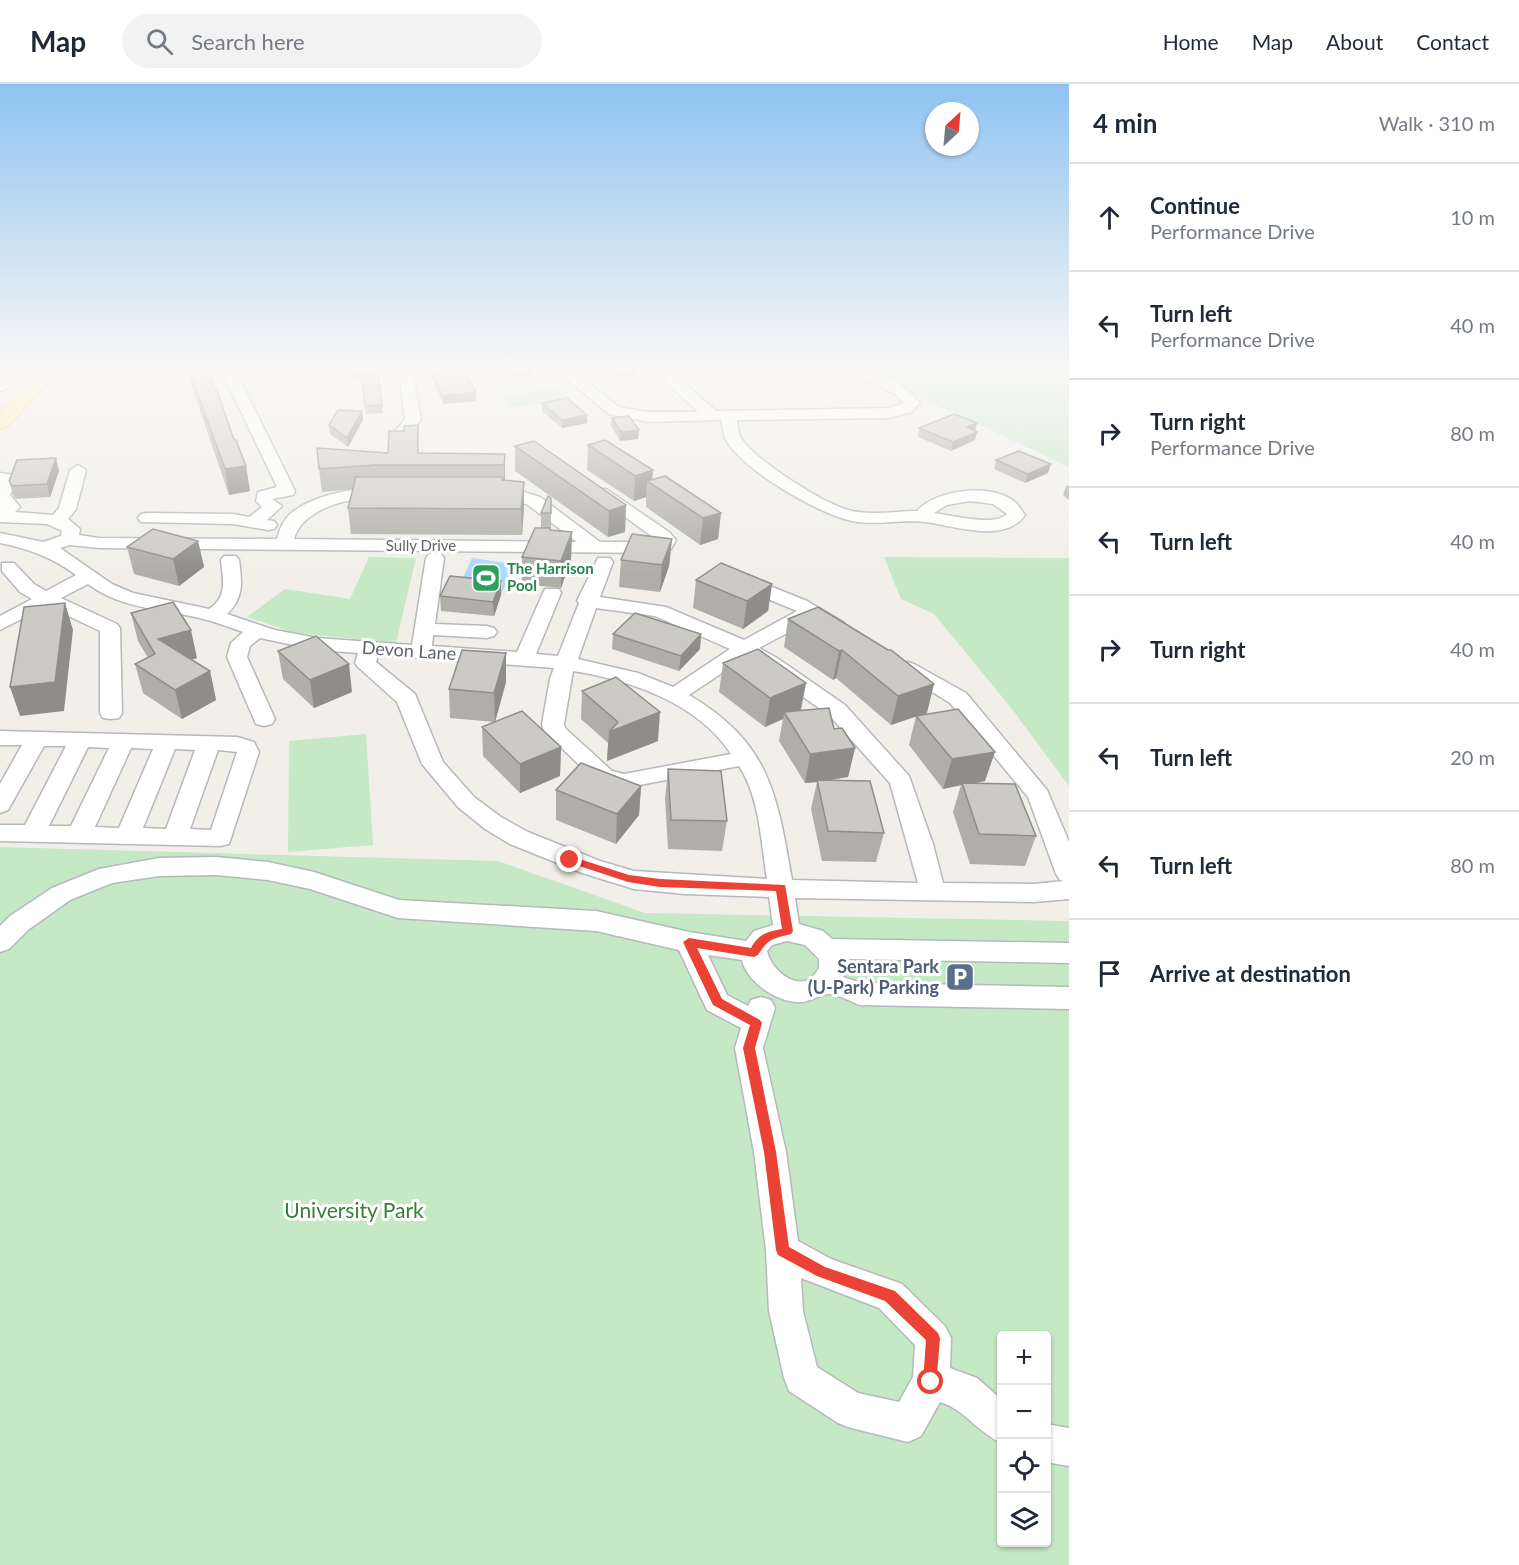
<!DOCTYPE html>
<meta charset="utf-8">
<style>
body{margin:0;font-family:Lato,sans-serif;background:#f2f2f3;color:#1f2937}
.controls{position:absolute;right:18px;bottom:18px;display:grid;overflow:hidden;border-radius:6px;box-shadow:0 2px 4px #0004}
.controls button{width:54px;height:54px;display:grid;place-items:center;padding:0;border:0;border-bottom:2px solid #e0e1e3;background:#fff;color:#1f2937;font:30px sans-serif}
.compass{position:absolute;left:925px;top:18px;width:54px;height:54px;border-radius:50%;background:#fff;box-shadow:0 2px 4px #0004;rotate:26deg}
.stop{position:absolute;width:18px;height:18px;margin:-14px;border:4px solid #ea4335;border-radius:50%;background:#fff}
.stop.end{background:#ea4335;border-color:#fff;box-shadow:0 2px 6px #0008}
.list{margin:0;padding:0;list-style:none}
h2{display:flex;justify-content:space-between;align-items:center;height:78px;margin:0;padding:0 24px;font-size:26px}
h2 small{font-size:20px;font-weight:400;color:#747a83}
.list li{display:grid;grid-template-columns:39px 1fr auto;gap:18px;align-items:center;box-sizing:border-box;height:108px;padding:0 24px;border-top:2px solid #e0e1e3}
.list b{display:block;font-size:22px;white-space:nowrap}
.list p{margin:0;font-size:20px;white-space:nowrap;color:#747a83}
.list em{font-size:20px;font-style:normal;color:#747a83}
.icon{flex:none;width:33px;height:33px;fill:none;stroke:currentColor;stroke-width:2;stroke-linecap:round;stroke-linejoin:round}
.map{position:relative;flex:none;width:1069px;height:1481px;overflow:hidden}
header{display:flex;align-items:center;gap:36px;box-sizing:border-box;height:84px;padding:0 30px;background:#fff;border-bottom:2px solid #e0e1e3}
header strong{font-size:28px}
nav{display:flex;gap:33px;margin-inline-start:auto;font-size:21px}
.search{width:420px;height:54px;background:#f2f2f3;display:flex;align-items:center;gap:15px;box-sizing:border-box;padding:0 21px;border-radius:33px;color:#747a83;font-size:22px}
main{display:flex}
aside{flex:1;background:#fff}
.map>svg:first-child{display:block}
.green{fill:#c5e8c5;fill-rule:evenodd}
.water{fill:#aadaff}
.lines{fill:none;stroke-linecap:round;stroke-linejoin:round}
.minor-casing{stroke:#b5b8bc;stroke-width:3}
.major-casing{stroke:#f2c960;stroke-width:2}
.minor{fill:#fff;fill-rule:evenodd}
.major{fill:#fff2af;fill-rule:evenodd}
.wall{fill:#afaea9}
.shaded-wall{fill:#8f8d8a}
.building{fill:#cccac5;stroke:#8f8d8a;stroke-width:1.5}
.route{fill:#ea4335}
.labels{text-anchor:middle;stroke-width:6;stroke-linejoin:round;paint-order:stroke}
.far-street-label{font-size:15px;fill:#5f6368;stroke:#fff}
.far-leisure-label{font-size:15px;font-weight:bold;fill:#27864d;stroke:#fff;text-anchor:start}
.street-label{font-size:18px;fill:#5f6368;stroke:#fff}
.service-label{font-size:18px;font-weight:bold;fill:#4e5e75;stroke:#fff;text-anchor:end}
.near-park-label{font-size:21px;fill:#348238;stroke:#fff}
</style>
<header>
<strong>Map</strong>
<div class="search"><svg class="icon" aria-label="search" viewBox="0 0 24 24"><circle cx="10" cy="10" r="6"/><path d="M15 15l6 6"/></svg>Search here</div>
<nav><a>Home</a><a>Map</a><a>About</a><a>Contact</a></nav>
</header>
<main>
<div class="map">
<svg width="1069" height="1481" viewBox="0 0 1069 1481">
<rect width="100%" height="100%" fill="#f1efe8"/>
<path class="green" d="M856 283H1069V383Z
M555 304 567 315 514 323 504 313Z
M369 473 416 474 396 559 295 549 247 533 285 505 350 515Z
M884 473 1069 474V702L1012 625 934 530 901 515Z
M366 650 373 761 288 768 289 657Z
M0 763 498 777 645 829 1069 837V1481H0ZM1002 1252H1046V1458H1002Z"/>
<path class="water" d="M472 474 514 480 501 511 457 507Z"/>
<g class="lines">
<g class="minor-casing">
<path id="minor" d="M14 283H29L5 306 0 307V295Z
M228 283H242L239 294 295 407 293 411 272 415 282 422 267 436 274 437 277 441 274 445 268 446 233 440 141 438 138 434 141 430 147 429 233 430 249 433 262 423 256 417 258 408 277 403 225 294Z
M394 283H408L414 297 421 336 406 353 401 355 393 350 405 335 400 297Z
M552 283H568L619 323 648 328H698L665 297 660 288 661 283H675L676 292 716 327 889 324 904 319 895 310 843 283C869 282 904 298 920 319L911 328 889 334 737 336C738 342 738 349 741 354 756 377 821 418 848 426 869 432 896 427 917 427 936 405 994 398 1016 419 1019 422 1022 427 1025 431 1005 460 955 442 926 438 903 435 880 441 857 438 825 434 739 385 725 354 723 349 723 342 721 336L648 338 609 330ZM970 417 993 420 1007 430C994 443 951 431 934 429L947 421Z
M78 381 86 386 76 425 68 435 80 445 79 451 99 454 277 455C279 446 283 437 290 430 312 411 361 400 390 407L392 411 390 415C378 418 365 415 353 416 330 419 300 432 294 455L577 458 528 421 519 417 485 415 483 411 491 406 521 407 540 413 600 458H657V456L592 409 594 405H606L669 448 676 456 671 465 661 469 99 464 70 461 60 464 112 500 133 509 209 525C228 513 223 495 221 476L224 472H236L239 476C242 498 244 514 227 530L275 546 317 554 412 561 426 474 429 470H441L444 474 435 540 487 542 494 544 497 548 494 552 487 554 433 551 432 562 517 568 543 509 545 505H559L561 509 536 570 558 572 579 519 577 517 598 474H610L613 478 600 513 666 523 744 556 797 527 734 501 732 497 734 493H748L807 517 843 538 846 542 843 546 836 548 811 536 759 564 777 574 845 621 909 692 933 760 943 799 1034 800 1064 797 1060 796 1056 790 1028 713 950 619 900 588 897 584 900 580 907 578 914 580 966 609 1047 706 1069 758V815L1034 818 795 814 799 840 823 847 832 855 1069 859V879L846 875 847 887 843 893 861 899 1069 903V925L860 921C851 918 838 910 829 910 821 910 811 917 803 918 779 920 747 899 742 876L708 871 727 911 748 922 751 916 761 913 771 916 775 924 763 964 786 1068 798 1157 831 1175 902 1200 945 1242 951 1254 950 1284 977 1294 1002 1316V1359C978 1349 964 1325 940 1318L921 1352 908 1358 851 1344 838 1339 789 1307 784 1294 769 1227 766 1166 754 1068 735 964 741 944 707 926 679 866 596 847 398 834 310 805 268 796 216 791 159 792 112 799 70 816 28 846 9 865 0 868V842L10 832 52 804 99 785 159 774 216 773 268 778 314 788 399 816 596 827 689 848 746 857 754 847 773 841 769 813 685 810 634 805 582 789 510 760 485 745 458 723 422 680 397 618 358 583 355 579 358 569 317 566 260 554 250 562 247 573 275 635 272 640 264 642 256 640 227 573 231 559 243 548C231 544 219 539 207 536 167 525 122 526 88 500L61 514 117 540 120 544 122 629 119 634 111 635 103 634 100 629V547L47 522 0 546V532L32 515 20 508 2 487V479H14L34 500 46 507 76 491C52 473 29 465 0 459V449L43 458 61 452 62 447 47 440 0 438V389L16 391 18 394 10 411 20 423 15 428 53 431 59 424 70 386ZM596 524 655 532 730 565 673 603 638 589 578 575ZM378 571 554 584 550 595 542 640 544 647 596 697 624 704 739 682C760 714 761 759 767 795L634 787 600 777 528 748 501 733 474 713 443 678 415 610 376 578ZM746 573 829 631 890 699 918 799 792 796C777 710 770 659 689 611ZM573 587C630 596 698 619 731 670L624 690 612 687 565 644 564 640ZM787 857 805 861 819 875V884C817 887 813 893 810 895 792 905 770 883 767 867L772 861ZM801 1194 879 1224 915 1261 913 1293 899 1318 858 1309 817 1283 803 1227Z
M0 647 237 653 254 658 259 668 229 760 220 762 0 757V741H25L66 662H44L8 726 0 729V700L22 661H0ZM88 663 109 664 71 742H49ZM131 664 153 665 119 744 95 743ZM175 665 195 666 166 745 143 744ZM218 666 237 668 211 746 190 745Z
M1046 1340 1069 1344V1382L1046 1378Z"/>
</g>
<g class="major-casing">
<path id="major" d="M44 283H63L7 343 0 345V328Z"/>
</g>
<use href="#minor" class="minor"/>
<use href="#major" class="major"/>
</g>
<path class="wall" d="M185 283H206L234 356 246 382 250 407 229 411Z
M353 283 375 291 382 321 383 329 366 330 362 295H355Z
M428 283H461L476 317 443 320 429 286Z
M506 283H533V290L517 292V297Z
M615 283H636L635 293 615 292Z
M542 319 587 339 562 344 542 327Z
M362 327 363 336 348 363 330 350 329 341Z
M612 334 638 355 620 357 611 342Z
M919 344 975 347V356L951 367 918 353Z
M588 361 652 396 721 429 718 455 700 461 646 423V413L634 417 587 386Z
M515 362 626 421 625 448 608 453 515 387Z
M388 369 505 370V396L524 398V424L522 451 351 450 348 424 353 405 322 408 319 385Z
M996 376 1048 389 1025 399 994 385Z
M59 387 50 413 16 415 13 411 9 397Z
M1069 401V416L1063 411 1066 402Z
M551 414V446L572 448 571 475 561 504 522 500V473L541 444V429Z
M672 455 669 482 660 508 619 503 621 476Z
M198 457 204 483 179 502 134 490 127 463Z
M696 496 772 500 768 527 743 545 693 524Z
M501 511 494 532 441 527 440 512Z
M818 523 927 629 921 631 985 697 975 699 1036 752 1025 782 970 780 953 728 961 701 943 705 909 661 916 632 891 641 836 594 833 596 784 563 788 535Z
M131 529 197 574 191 576 210 587 216 616 182 635 143 609 135 580 148 574 138 557Z
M613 550H701L700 565 679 587 612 565Z
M278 567 352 608 314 624 283 595Z
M506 569V598L495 638 450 634 449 605Z
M723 579 806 599 801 627 834 645 855 664 848 693 828 696 884 749 876 778 822 777 811 725 817 698 805 699 779 657 783 635 765 643 719 608Z
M582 607 658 657 607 677 608 659 581 635Z
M482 643 561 663 560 692 520 709 483 672Z
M668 685 727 737 722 767 668 765 665 715Z
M641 702 639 731 616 760 556 736V706Z"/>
<path class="shaded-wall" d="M526 283H533V290L517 292 516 284Z
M476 308V317L443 320 442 312Z
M362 327 363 336 348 363 347 354Z
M587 331V339L562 344V336Z
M977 339 975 348 967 343Z
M639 346 638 355 620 357 621 348Z
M977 348 975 356 951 367 953 358Z
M505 370V392L504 404V381Z
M56 374 59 387 50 413 47 400Z
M1051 380 1048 389 1025 399 1028 390Z
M246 382 250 407 229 411 225 385Z
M653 386 652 400 647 397 646 413 634 417 635 392Z
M524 398V424L522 451 521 425Z
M626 421 625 448 608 453 609 427Z
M721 429 718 455 700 461 703 434Z
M572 448 571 475 561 504V477Z
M672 455 669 482 660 508 662 481Z
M198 457 204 483 179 502 173 475Z
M501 497V511L494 532 493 518Z
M772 500 768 527 743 545 747 517Z
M65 519 73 546 64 627 20 632 10 603Z
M191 546 197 574 165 583 158 555Z
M701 550 700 565 679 587 681 572Z
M842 566 836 594 833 596 839 567Z
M506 569V598L495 638 494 609Z
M349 580 352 608 314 624 310 596Z
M210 587 216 616 182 635 175 606Z
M806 599 800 627 784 628 783 635 765 643 770 614Z
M934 600 927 629 891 641 898 612Z
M660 628 658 657 607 677 609 648Z
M561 663 560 692 520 709V680Z
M855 664 848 693 817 698V696V698L805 699 810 670Z
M995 668 985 697 963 701 962 699 961 701 943 705 952 675Z
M641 702 639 731 616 760 617 730Z"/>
<path class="building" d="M188 283H206L215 306H217L234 356H236L246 382 225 385Z
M354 283H374L375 291H378L382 321 365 322 361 287H354Z
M430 283H461L476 308 442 312Z
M512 283H526L516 284 517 289Z
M615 283H636V285L615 284Z
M567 314 587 331 562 336 542 319Z
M338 326 362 327 347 354 329 341Z
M954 330 977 339 967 343 977 348 953 358 919 344Z
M629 332 639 346 621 348 612 334Z
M418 341V369L505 370 504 381H376L319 385 317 364 388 369 389 347H404V342Z
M605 356 653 386 635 392 588 361Z
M534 357 626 421 609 427 515 362Z
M1019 367 1051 380 1028 390 996 376Z
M56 374 47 400 12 402 9 397 17 376Z
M665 392 721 429 703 434 647 397Z
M356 393H503L502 396 524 398 521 425 348 424Z
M548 412 551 414V429H541Z
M535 444H550V446L572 448 561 477 522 473Z
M153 445 198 457 173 475 127 463Z
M632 450 672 455 662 481 621 476Z
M721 479 772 500 747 517 696 496Z
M450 492 501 497 493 518 440 512Z
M173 518 191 546 158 555 210 587 175 606 135 580 155 570 131 529Z
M65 519 55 598 10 603 24 523Z
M818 523 888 566H891L934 600 898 612 842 566 839 567 788 535Z
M635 529 701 550 681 572 613 550Z
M316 552 349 580 310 596 278 567Z
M758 565 806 599 770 614 723 579Z
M462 566 506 569 494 609 449 605Z
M616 593 660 628 609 648 618 638 582 607Z
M829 624 834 645 842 644 855 664 810 670 784 628Z
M958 625 995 668 952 675 916 632Z
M522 627 561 663 520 680 482 643Z
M581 679 641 702 617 730 556 706Z
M668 685 721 687 727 737 671 736Z
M817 696 870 697 884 749 828 747Z
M962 699 1015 700 1036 752 979 750Z"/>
<linearGradient id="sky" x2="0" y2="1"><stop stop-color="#8fc3f1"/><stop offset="0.58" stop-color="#f9f8f5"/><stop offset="1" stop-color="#f9f8f5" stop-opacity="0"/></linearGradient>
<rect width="1069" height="490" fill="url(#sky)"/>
<path class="route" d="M570 772 629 791 660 795 785 801 793 847 791 850C772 855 769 854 758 871L754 873 697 864 722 915 760 936 762 939 755 964 776 1068 789 1163 825 1183 895 1207 938 1249 940 1254 936 1303 931 1305 925 1303 923 1298 926 1256 885 1217 817 1192 778 1171 776 1166 764 1068 743 964 750 941 713 921 683 858 689 854 751 864C759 850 766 848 782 845L776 807 660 803 628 798 567 778 565 776Z"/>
<defs>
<g id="stadium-square" transform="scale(1.5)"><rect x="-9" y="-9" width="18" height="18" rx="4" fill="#2e9e5b" stroke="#fff"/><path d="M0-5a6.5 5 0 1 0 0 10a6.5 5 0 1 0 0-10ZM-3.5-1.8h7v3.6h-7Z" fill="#fff"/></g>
<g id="parking-square" transform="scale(1.5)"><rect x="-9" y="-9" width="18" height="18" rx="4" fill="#5c6f8a" stroke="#fff"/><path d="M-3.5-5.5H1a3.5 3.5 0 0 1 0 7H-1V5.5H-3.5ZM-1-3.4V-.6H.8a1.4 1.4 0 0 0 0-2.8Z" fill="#fff"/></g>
</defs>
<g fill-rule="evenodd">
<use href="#stadium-square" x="486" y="494"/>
<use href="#parking-square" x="960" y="893"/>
</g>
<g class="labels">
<g class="far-street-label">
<text x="421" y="467">Sully Drive</text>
</g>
<g class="far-leisure-label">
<text x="507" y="490">The Harrison<tspan x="507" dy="17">Pool</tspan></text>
</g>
<g class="street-label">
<text transform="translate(409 567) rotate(4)" y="6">Devon Lane</text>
</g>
<g class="service-label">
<text x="939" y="889">Sentara Park<tspan x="939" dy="21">(U-Park) Parking</tspan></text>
</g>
<g class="near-park-label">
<text x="354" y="1134">University Park</text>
</g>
</g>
</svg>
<div class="controls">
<button>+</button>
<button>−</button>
<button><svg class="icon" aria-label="locate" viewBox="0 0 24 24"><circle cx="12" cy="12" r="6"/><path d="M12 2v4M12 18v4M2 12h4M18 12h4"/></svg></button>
<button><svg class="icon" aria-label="layers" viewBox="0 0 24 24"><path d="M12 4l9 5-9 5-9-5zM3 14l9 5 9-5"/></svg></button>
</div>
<svg class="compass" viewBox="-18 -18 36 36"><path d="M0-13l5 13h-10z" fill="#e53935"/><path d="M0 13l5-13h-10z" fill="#747a83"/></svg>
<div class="stop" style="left:931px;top:1298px"></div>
<div class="stop end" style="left:570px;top:776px"></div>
</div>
<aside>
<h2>4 min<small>Walk · 310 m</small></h2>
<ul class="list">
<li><svg class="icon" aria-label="ahead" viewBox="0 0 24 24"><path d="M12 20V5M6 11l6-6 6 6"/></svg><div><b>Continue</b><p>Performance Drive</p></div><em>10 m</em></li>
<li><svg class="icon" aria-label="left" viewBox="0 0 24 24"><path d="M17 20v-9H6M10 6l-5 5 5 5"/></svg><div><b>Turn left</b><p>Performance Drive</p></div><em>40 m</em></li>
<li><svg class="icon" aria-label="right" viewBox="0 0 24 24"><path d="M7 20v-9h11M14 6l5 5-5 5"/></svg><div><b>Turn right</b><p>Performance Drive</p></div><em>80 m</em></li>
<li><svg class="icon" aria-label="left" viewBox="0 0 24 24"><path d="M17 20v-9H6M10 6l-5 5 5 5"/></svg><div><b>Turn left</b></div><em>40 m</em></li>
<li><svg class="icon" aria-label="right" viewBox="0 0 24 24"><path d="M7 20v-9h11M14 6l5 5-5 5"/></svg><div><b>Turn right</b></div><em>40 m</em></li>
<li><svg class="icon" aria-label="left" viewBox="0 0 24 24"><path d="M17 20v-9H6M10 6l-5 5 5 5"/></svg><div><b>Turn left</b></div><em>20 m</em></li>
<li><svg class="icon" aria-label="left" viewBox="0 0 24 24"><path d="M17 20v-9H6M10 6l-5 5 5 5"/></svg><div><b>Turn left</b></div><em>80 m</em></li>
<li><svg class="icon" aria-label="arrive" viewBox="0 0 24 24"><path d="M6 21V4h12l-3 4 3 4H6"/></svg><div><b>Arrive at destination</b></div></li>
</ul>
</aside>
</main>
